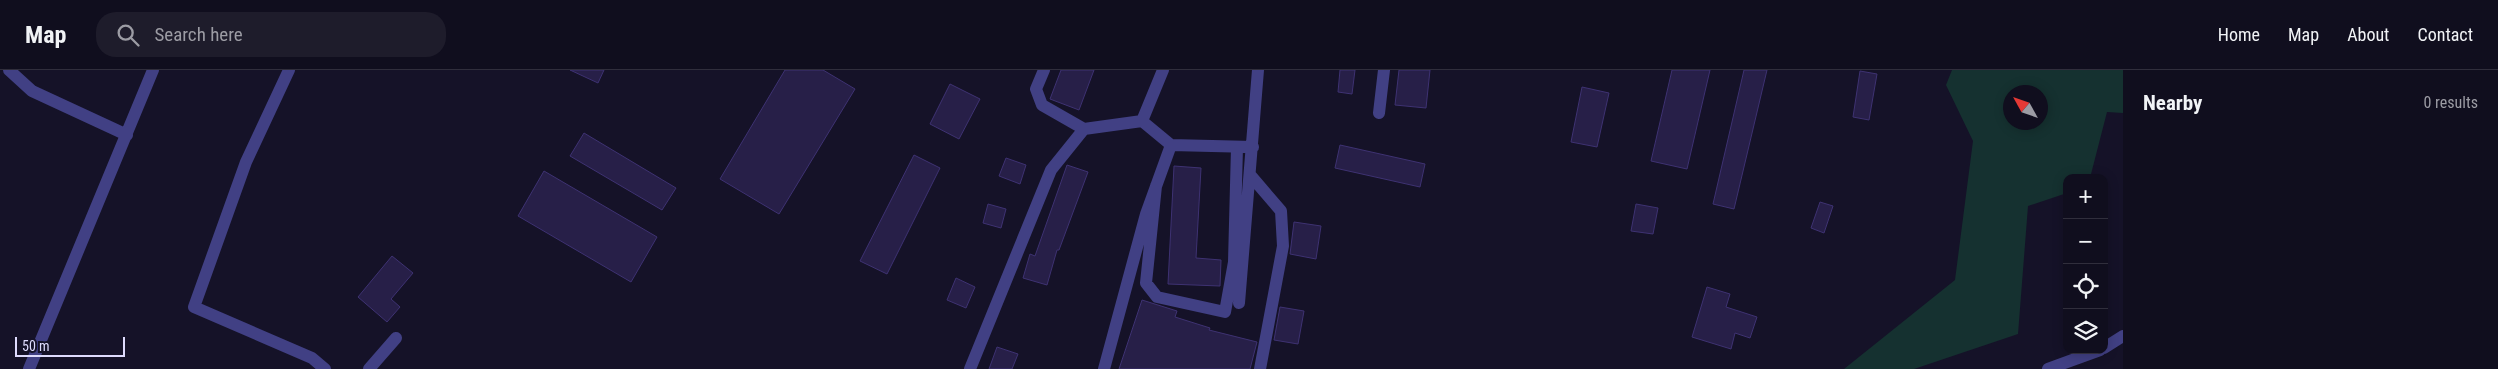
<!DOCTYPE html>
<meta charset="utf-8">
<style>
body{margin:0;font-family:"Roboto Condensed",sans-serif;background:#1e1c2b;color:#f1f3f6}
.controls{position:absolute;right:15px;bottom:15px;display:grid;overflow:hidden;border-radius:10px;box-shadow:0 2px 12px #0003}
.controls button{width:45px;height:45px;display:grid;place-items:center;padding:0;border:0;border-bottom:1px solid #302e3c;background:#100e1e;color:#f1f3f6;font:25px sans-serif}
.compass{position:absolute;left:2003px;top:15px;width:45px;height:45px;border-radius:50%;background:#100e1e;box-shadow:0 2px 12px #0003;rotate:310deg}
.scale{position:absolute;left:15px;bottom:12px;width:110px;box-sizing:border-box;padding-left:5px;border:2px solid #dedbfd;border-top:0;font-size:14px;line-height:18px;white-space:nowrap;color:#dedbfd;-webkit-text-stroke:4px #151228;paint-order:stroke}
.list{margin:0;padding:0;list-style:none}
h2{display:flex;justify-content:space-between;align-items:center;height:65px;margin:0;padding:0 20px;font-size:21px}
h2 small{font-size:16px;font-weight:400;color:#9c9ca4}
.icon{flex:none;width:28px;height:28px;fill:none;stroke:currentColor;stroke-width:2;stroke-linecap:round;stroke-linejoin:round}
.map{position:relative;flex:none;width:2123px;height:299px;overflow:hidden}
header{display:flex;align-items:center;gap:30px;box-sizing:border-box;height:70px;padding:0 25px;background:#100e1e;border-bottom:1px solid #302e3c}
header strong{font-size:24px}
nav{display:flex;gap:28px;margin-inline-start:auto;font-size:18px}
.search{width:350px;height:45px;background:#1e1c2b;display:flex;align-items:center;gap:12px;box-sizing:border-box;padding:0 18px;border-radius:20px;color:#9c9ca4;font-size:19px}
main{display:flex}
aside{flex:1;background:#100e1e}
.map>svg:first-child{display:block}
.green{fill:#153130;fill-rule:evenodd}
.building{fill:#271f48;stroke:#3e3272}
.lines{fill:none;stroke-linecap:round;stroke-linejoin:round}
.minor{stroke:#414084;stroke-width:12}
</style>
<header>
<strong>Map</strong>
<div class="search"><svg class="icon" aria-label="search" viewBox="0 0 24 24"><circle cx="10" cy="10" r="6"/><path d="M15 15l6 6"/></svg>Search here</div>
<nav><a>Home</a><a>Map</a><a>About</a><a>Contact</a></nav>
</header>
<main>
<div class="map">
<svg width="2123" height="299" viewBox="0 0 2123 299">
<rect width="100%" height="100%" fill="#151228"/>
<path class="green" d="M1952 0H2123V43L2107 42 2090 108H2067V123L2028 136 2018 264 1914 299H1844L1955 210 1973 71 1946 15ZM2010 22H2040V52H2010Z"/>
<path class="building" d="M570 0H604L598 13Z
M785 0H823L855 19 779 144 720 109Z
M1061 0H1094L1079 40 1050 29Z
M1340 0H1355L1352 24 1338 22Z
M1399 0H1430L1426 38 1395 35Z
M1672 0H1710L1687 99 1651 91Z
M1744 0H1767L1734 139 1713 134Z
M1860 1 1877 4 1869 50 1853 47Z
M950 14 980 29 959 69 930 54Z
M1582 17 1609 23 1597 77 1571 72Z
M584 63 676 118 662 140 570 86Z
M1340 75 1425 94 1420 117 1335 98Z
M914 85 940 98 887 204 860 191Z
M1006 88 1026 95 1020 114 999 106Z
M1067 95 1088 102 1059 180H1057L1047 215 1023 208 1030 184 1035 186Z
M1174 96 1201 98 1196 188 1221 190 1220 216 1168 214Z
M544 101 657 167 631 212 518 146Z
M1820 132 1833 136 1824 163 1811 158Z
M988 134 1006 139 1001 158 983 153Z
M1636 134 1658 138 1653 164 1631 161Z
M1294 152 1321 156 1316 189 1290 184Z
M392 186 413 203 391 229 400 237 387 252 358 227Z
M956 208 975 217 966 238 947 230Z
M1707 217 1730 224 1726 237 1757 247 1750 268 1735 263 1731 279 1692 267Z
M1142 230 1177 241 1175 247 1210 258 1209 260 1257 272 1250 299H1119Z
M1280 237 1304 241 1298 274 1274 270Z
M997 277 1018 284 1012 299H989Z"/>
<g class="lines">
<path class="minor" d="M9 0 32 21 127 65
M289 0 246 92 194 237 312 288 325 299
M1044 0 1036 19 1042 35 1084 59
M1379 43 1384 0
M1142 51 1163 0
M1251 106 1281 141 1283 176 1260 299
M1156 116 1146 213 1157 227 1225 242 1234 192 1237 77
M1239 233 1258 0
M2104 278 2123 266
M29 299 153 0
M369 299 396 268
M970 299 1051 100 1084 59 1142 51 1171 75
M1104 299 1146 144 1171 75 1253 77
M2048 299 2100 280"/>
</g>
</svg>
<div class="controls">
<button>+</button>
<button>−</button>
<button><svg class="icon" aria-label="locate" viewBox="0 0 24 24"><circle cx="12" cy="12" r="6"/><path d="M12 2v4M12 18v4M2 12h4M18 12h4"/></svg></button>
<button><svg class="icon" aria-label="layers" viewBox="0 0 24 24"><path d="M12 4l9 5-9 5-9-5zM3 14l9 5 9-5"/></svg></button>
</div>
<svg class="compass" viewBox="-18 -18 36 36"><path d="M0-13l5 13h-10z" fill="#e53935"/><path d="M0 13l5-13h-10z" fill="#9c9ca4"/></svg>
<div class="scale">50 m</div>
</div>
<aside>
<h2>Nearby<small>0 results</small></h2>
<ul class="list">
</ul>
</aside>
</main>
